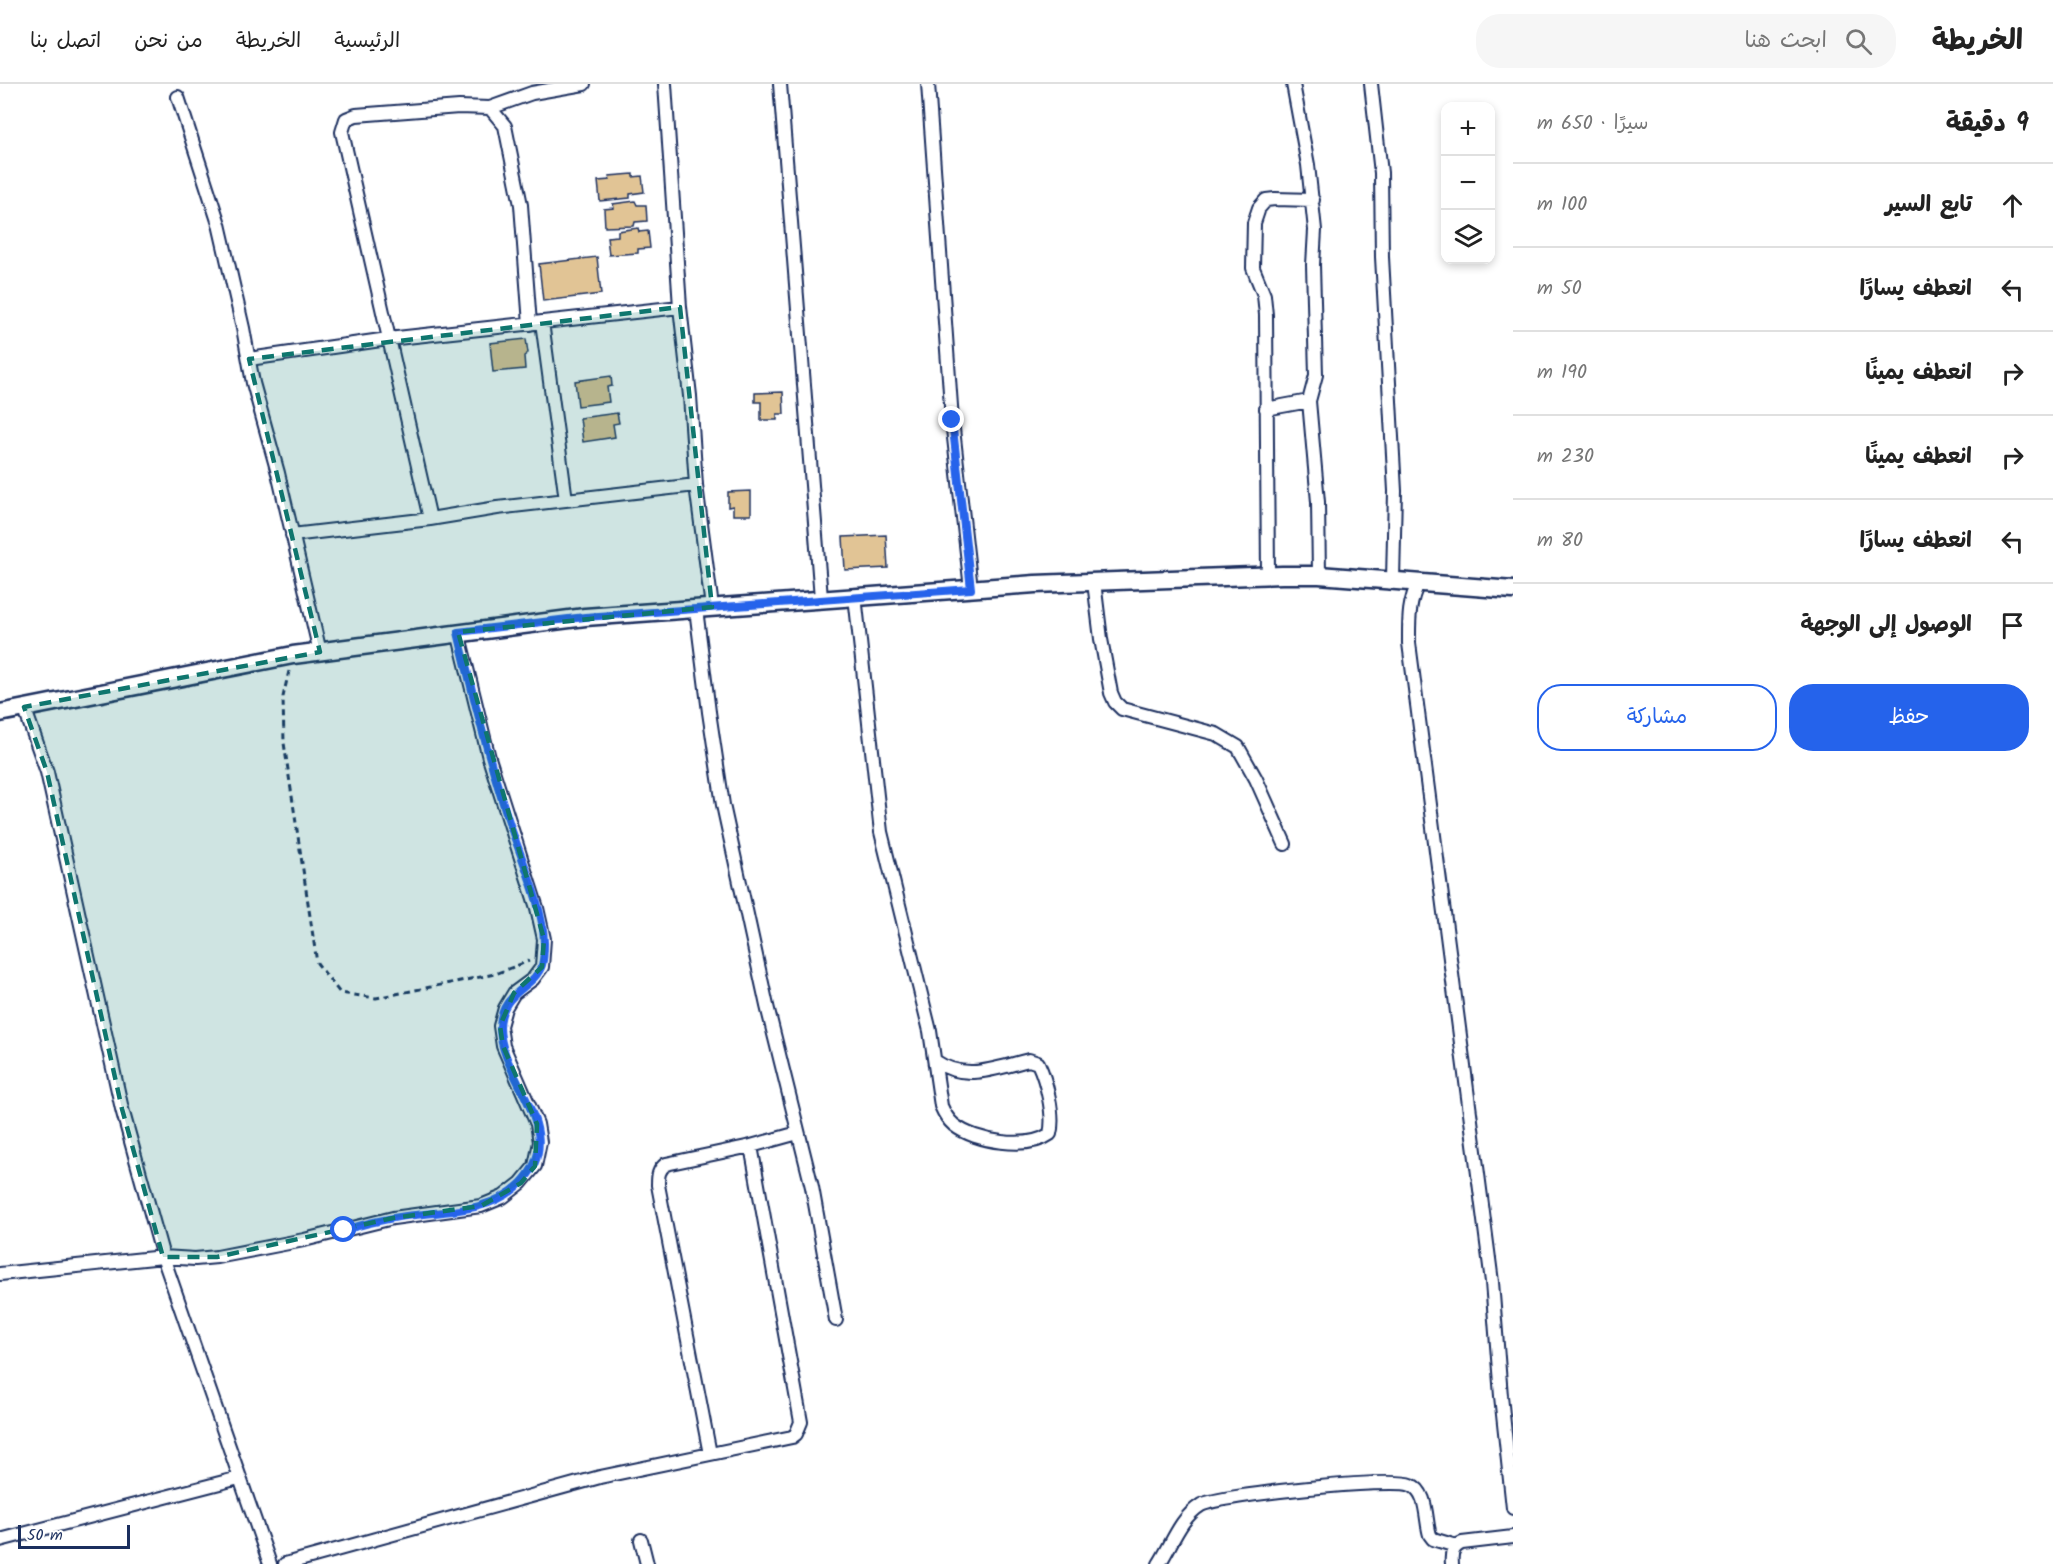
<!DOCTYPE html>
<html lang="ar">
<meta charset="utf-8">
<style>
body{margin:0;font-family:Kalam,"Playpen Sans Arabic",sans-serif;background:#f6f6f6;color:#222;direction:rtl}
.controls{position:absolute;right:18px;top:18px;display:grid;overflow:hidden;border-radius:12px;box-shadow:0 3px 9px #0003}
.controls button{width:54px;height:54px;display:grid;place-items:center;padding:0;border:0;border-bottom:2px solid #e0e0e0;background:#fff;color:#222;font:30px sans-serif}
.scale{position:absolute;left:18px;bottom:15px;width:112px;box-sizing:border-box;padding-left:6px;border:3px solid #1b2f5e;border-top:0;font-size:16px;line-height:21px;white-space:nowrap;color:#1b2f5e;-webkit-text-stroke:4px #fff;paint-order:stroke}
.stop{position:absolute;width:18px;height:18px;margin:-14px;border:4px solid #2563eb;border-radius:50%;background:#fff}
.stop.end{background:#2563eb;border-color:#fff;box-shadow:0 2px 6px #0008}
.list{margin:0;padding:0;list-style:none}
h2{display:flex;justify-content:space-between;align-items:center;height:78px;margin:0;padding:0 24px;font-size:26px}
h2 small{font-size:20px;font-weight:400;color:#767676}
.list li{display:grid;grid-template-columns:39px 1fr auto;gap:18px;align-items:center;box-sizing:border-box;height:84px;padding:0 24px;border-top:2px solid #e0e0e0}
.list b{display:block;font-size:22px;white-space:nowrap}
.list em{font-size:20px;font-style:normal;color:#767676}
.actions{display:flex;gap:12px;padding:18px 24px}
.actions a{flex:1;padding:14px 0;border:2px solid #2563eb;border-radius:24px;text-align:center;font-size:21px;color:#2563eb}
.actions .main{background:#2563eb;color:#fff}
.icon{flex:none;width:33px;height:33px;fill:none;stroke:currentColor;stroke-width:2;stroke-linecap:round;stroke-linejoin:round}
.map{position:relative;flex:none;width:1513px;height:1480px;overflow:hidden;direction:ltr}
header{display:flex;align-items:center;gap:36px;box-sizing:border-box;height:84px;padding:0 30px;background:#fff;border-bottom:2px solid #e0e0e0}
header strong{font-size:28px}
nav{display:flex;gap:33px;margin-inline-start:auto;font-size:21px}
.search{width:420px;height:54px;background:#f6f6f6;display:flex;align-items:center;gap:15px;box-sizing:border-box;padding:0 21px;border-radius:24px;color:#767676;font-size:22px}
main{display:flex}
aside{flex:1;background:#fff}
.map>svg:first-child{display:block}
.building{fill:#e1c495;stroke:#1b2f5e;stroke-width:1.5}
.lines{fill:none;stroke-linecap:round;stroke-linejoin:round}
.minor-casing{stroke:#1b2f5e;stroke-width:16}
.secondary-casing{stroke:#1b2f5e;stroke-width:21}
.path{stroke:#1b2f5e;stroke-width:3;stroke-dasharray:6 4.5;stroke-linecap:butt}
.minor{stroke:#fff;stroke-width:12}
.secondary{stroke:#fff;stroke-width:16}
.route{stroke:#2563eb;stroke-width:8}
.marked{fill:#0f766e;fill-opacity:0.2;stroke:#0f766e;stroke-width:4.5;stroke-dasharray:12 8;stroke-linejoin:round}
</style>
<header>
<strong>الخريطة</strong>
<div class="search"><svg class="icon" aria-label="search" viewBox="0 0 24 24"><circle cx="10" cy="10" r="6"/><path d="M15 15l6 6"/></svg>ابحث هنا</div>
<nav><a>الرئيسية</a><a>الخريطة</a><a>من نحن</a><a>اتصل بنا</a></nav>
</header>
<main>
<aside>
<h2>9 دقيقة<small>سيرًا · 650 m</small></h2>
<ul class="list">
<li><svg class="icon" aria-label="ahead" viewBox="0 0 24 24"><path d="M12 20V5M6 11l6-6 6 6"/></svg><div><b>تابع السير</b></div><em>100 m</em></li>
<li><svg class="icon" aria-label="left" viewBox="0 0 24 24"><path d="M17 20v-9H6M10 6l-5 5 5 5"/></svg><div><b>انعطف يسارًا</b></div><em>50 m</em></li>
<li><svg class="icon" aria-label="right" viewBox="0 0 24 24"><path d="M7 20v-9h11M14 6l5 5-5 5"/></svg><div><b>انعطف يمينًا</b></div><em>190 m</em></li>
<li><svg class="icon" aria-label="right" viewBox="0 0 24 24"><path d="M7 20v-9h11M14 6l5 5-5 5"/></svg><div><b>انعطف يمينًا</b></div><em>230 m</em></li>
<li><svg class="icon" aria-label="left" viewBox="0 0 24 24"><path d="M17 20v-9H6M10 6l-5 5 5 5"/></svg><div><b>انعطف يسارًا</b></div><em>80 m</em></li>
<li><svg class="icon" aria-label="arrive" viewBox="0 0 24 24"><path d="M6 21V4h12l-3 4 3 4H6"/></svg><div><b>الوصول إلى الوجهة</b></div></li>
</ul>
<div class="actions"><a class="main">حفظ</a><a>مشاركة</a></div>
</aside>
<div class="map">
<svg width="1513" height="1480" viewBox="0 0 1513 1480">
<rect width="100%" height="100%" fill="#fff"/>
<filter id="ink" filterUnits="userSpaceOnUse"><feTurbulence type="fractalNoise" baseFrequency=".0167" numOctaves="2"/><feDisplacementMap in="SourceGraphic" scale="12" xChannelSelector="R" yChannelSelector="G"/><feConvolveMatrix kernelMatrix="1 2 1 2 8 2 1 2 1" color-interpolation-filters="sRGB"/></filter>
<g filter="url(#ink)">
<path class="building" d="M633 90V93L642 92 644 108 630 110V114L600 117 598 97 610 96 609 92Z
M635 117 637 121H646L647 137 635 138 634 142 605 143 604 125 614 124 613 120Z
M638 144 639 148 648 147 650 164 638 165V169L609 171 607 153 618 152V147Z
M597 173 601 210 543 217 539 180Z
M526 255 528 269 524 272 525 285 493 288 490 259Z
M611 292 612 302 607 303 609 318 578 322 575 297Z
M783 308 784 330H777V336H761V318H755V309Z
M617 329 619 339 613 340 615 353 583 358 580 334Z
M751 407V431H733V422L728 423V408Z
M886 451 888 484 845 486 843 453Z"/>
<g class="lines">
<g class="minor-casing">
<path id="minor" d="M665 0 680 223 690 312 696 401 712 523
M780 0 821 514
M928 0 952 336 971 505
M1293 0 1308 81 1315 146 1313 181 1316 291 1309 317 1318 418 1319 491
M1371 0 1381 89 1382 173 1395 407 1393 496
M178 13 219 140 243 244 253 299 278 389 320 568
M490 24 532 9 584 0
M542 238 566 416
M249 275 388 255 680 223
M1266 325 1309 317
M430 435 342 48 346 35 356 31 459 23 490 24 505 42 521 121 530 240
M292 451 430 435 497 424 696 401
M1268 491 1266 231 1264 211 1253 184 1254 139 1259 124 1266 116 1275 115 1313 116
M1094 498 1101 555 1111 609 1115 618 1122 625 1216 650 1238 663 1256 695 1285 760
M1419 498C1408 518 1409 538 1409 559L1492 1198 1501 1312 1513 1424
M855 512 881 748 930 947 941 1022C944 1029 948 1036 954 1041 975 1058 1028 1066 1050 1050 1055 1031 1046 996 1038 979L1029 976C995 984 966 998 935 977
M696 525 709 628 723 721 767 922 812 1103 836 1236
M24 623 47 688 122 1025 163 1173 270 1480
M751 1062 798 1049
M0 1190 163 1173 195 1175 217 1173 304 1156 393 1134 481 1122 503 1113 521 1099 535 1082 540 1058 537 1040 503 962 500 942 505 924 514 909 533 895 542 883 544 855 537 824 489 674 458 548
M0 1456 239 1394
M641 1456 647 1480
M285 1480 600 1393 792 1353 796 1350 801 1338 751 1062 666 1080C658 1086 658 1092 658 1101L710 1370
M1159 1480C1172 1460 1180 1434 1201 1421 1219 1411 1394 1393 1411 1401 1428 1408 1425 1436 1430 1451L1433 1455 1456 1462
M1452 1480C1451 1470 1452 1463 1462 1459L1513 1453"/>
</g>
<g class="secondary-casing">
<path id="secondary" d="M0 629 293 571 585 533 1035 500 1282 491H1319L1513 506"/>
</g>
<path class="path" d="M289 587 283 613 284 659 317 879 340 909 376 914 495 890 529 877"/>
<use href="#minor" class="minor"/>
<use href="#secondary" class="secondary"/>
</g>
</g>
<g class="lines" filter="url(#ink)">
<path class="route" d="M344 1146C360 1141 376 1137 393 1134 435 1126 489 1132 521 1099 571 1048 500 996 500 943 501 907 534 905 542 881 544 874 544 866 544 859 544 824 521 774 510 741 489 678 473 613 458 548L585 533 971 505 952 336"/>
</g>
<path class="marked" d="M680 223 712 523 458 548 544 855 542 883 514 909 500 942 503 962 537 1040 535 1082 521 1099 481 1122 393 1134 217 1173H163L122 1025 47 688 24 623 320 568 249 275Z"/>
</svg>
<div class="controls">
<button>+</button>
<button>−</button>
<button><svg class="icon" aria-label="layers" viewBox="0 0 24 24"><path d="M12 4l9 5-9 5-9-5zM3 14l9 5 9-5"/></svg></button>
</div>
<div class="scale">50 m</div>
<div class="stop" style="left:344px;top:1146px"></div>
<div class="stop end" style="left:952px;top:336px"></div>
</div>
</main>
